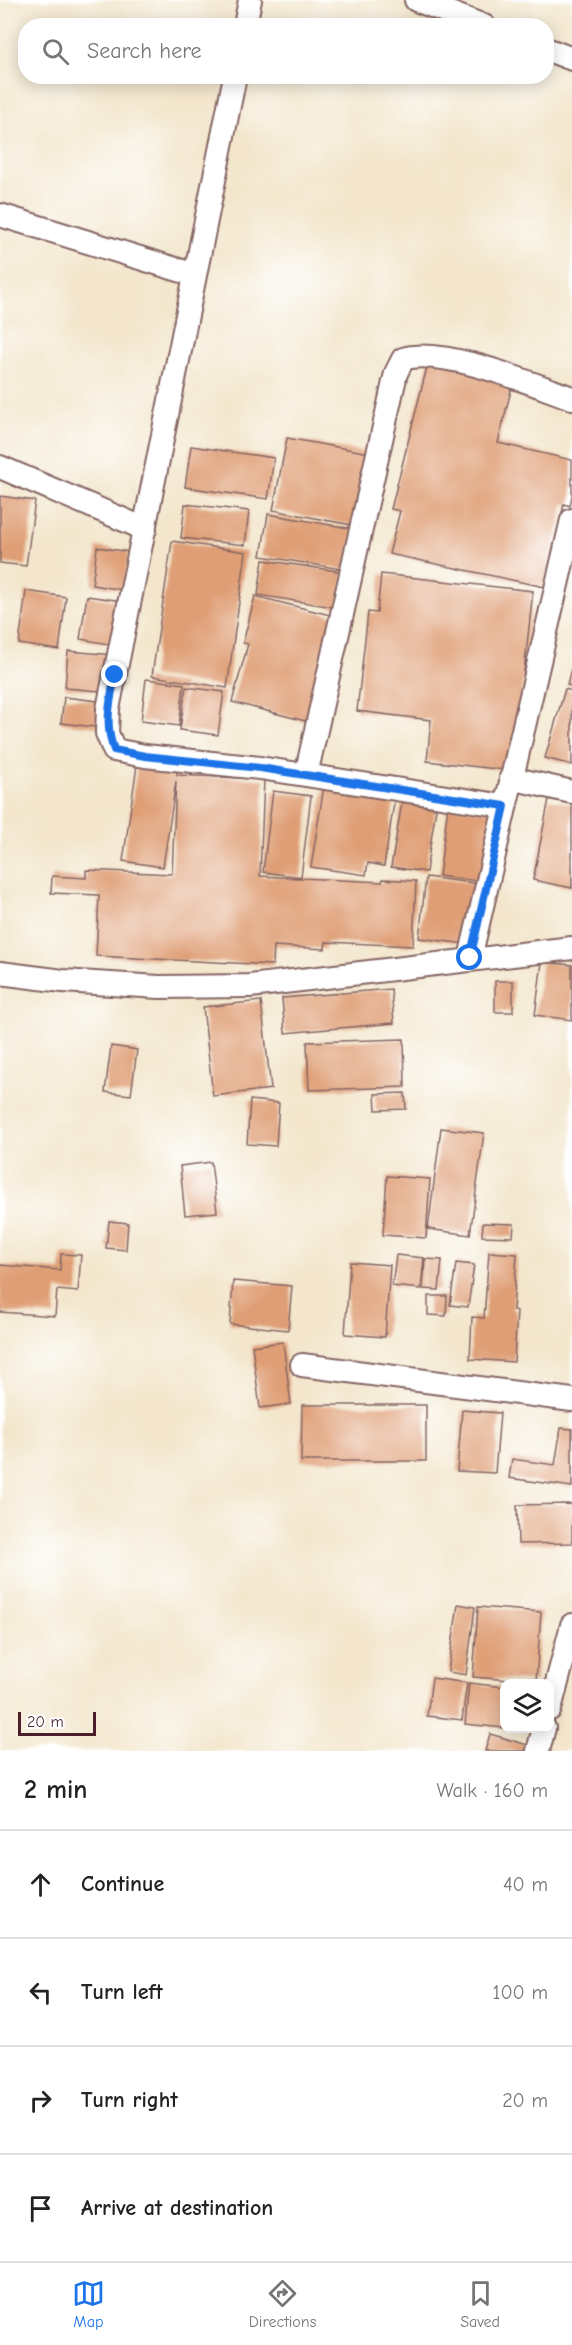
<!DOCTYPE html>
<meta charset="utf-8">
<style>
body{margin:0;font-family:"Comic Neue",sans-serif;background:#f6f6f6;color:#222}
.controls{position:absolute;right:18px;bottom:18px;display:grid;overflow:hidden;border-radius:12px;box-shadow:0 3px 15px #0003}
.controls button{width:54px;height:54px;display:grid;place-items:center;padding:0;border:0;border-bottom:2px solid #e0e0e0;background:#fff;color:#222;font:30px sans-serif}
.scale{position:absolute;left:18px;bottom:15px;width:78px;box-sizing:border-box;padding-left:6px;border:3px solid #4a1f2b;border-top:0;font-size:16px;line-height:21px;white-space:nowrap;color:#4a1f2b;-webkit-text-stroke:4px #fff;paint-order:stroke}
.stop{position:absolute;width:18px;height:18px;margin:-14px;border:4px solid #1a73e8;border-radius:50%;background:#fff}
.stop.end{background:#1a73e8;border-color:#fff;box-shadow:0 2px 6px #0008}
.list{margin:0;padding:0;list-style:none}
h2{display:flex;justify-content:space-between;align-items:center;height:78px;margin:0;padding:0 24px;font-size:26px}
h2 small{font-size:20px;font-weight:400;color:#767676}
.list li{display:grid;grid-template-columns:39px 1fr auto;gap:18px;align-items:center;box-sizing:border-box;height:108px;padding:0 24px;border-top:2px solid #e0e0e0}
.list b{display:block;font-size:22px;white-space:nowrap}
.list em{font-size:20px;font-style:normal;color:#767676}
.icon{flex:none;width:33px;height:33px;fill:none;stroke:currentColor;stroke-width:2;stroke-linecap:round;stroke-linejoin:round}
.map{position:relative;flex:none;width:572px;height:1751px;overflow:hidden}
.search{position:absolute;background:#fff;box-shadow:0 3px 15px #0003;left:18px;right:18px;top:18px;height:66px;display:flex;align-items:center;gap:15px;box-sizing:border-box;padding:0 21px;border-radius:24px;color:#767676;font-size:22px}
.sheet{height:510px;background:#fff}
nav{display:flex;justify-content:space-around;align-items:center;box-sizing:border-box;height:84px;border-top:2px solid #e0e0e0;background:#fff;font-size:16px;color:#767676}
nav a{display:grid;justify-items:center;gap:3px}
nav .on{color:#1a73e8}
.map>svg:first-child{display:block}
.building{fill:#df9e75}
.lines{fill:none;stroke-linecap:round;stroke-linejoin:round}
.minor-casing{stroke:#856563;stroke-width:26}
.minor{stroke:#fff;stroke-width:22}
.route{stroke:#1a73e8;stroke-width:8}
</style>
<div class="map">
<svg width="572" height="1751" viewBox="0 0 572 1751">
<rect width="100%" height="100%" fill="#fff"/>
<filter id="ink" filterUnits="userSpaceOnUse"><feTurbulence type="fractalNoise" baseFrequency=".0167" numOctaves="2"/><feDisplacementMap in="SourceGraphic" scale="12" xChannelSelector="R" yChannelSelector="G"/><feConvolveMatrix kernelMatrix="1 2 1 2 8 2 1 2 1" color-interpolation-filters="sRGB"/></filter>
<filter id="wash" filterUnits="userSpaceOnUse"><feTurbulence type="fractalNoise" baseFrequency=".008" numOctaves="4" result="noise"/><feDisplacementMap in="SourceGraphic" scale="24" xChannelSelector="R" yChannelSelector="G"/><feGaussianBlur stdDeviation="1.35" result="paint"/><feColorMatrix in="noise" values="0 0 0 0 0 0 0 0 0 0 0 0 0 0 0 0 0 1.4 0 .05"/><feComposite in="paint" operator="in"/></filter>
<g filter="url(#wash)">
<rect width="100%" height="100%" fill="#f3e6cc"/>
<g id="blocks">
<path class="building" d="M429 359 514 378 498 443 572 460V496L570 506 564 504 545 587 389 554 400 511 391 509Z
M287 438 370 453 357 526 273 510Z
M191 446 274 458 268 499 185 487Z
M0 496 35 501 26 566 0 563Z
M185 504 249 511 245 545 181 538Z
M268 514 354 529 347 570 261 556Z
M172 541 246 552 227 688 152 676Z
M97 547 129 552 123 590 92 585Z
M263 560 344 572 339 608 258 595Z
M381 574 533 591 513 771 427 761 431 720 357 711 368 612 377 613Z
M26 591 66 597 59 650 19 644Z
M87 596 122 601 114 645 80 639Z
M255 596 334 616 317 724 232 702 248 644 243 643Z
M68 651 114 655 111 692 65 688Z
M571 669H572V686L567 685Z
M146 679 184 684 179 726 141 721Z
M186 687 224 692 218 735 180 730Z
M565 689 572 691V765L545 758Z
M64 697 115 703 112 729 61 723Z
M137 765 177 771V775L264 779 260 876 382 882 383 879 416 881 413 946 326 942 325 949 274 946 273 965 96 956 99 895 51 893 52 876 86 878V870L172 874 176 781 163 867 123 861Z
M324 786 395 797 384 866 368 863 366 875 311 867Z
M273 791 311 796 301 877 263 872Z
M549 799 572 804V888L533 880Z
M402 802 436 808 426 872 391 867Z
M448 806 502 813 493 883 439 876Z
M426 877 489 885 482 946 419 938Z
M542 962 572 965V1020L535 1015Z
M495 981H513V1012H495Z
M391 989 394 1023 285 1033 282 998Z
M261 1001 271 1089 213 1096 203 1007Z
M404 1039 405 1087 309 1090 307 1042Z
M111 1046 137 1050 131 1095 105 1092Z
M405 1093 406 1109 376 1110 375 1094Z
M250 1100 279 1103 276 1146 247 1144Z
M441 1128 484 1133 470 1235 428 1229Z
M211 1162 217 1212 185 1215 180 1166Z
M387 1176 430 1179 426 1238 383 1235Z
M109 1221 128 1223 126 1250 106 1248Z
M483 1223 514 1224 513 1237 482 1236Z
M489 1252 517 1254 513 1310 517 1311 514 1362 470 1359 472 1317 484 1318Z
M61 1254 81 1255 78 1292 57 1290 55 1316 0 1312V1265L60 1270Z
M396 1255 424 1258 421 1289 392 1286Z
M425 1259 442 1260 439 1290 423 1289Z
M350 1262 390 1265 385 1337 345 1334Z
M456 1263 474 1265 468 1307 450 1305Z
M233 1281 292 1286 288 1330 230 1324Z
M428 1296H447L446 1316 428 1315Z
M283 1342 291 1404 260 1408 252 1346Z
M302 1405H426V1461H301Z
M462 1410 500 1413 495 1473 457 1471Z
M561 1428 572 1429V1487L509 1478 512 1459 555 1465Z
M572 1504V1543L518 1544 517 1505Z
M458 1604 475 1607 466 1675 448 1672Z
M478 1607 541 1612 536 1682 473 1677Z
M432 1678 467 1683 462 1720 427 1716Z
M469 1683 504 1687V1728L465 1724Z
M490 1734 545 1750V1751H485Z"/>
</g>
</g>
<g filter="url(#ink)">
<use href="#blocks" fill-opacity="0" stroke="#856563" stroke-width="1.5"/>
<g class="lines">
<g class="minor-casing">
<path id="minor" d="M416 0 484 26
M245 26 250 0
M546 49 572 59
M235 76 108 709 107 733 114 750 145 756 260 768 505 806
M0 215 195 275
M0 467 145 529
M306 775 396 373 403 359C442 346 532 384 572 398
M511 778 572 792
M470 958 572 520
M0 973 63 981 159 987 250 986 572 948
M302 1365 572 1400
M550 1709 572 1625
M538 1751 544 1728"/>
</g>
<use href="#minor" class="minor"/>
</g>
</g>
<g class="lines" filter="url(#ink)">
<path class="route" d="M115 675C110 702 104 724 114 750L145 756 260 768 505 806 470 958"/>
</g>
</svg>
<div class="controls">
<button><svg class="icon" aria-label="layers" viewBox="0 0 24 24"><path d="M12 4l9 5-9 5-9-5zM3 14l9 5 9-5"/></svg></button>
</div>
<div class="scale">20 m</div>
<div class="stop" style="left:470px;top:958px"></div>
<div class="stop end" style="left:115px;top:675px"></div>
<div class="search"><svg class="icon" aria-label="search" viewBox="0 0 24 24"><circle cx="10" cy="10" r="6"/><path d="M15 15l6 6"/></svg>Search here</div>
</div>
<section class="sheet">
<h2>2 min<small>Walk · 160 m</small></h2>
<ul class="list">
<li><svg class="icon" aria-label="ahead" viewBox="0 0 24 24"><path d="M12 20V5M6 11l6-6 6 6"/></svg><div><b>Continue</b></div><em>40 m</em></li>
<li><svg class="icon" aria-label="left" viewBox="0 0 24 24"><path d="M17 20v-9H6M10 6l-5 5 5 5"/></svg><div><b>Turn left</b></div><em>100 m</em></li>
<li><svg class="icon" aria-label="right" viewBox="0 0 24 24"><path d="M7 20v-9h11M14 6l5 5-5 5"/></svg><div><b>Turn right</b></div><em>20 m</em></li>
<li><svg class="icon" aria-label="arrive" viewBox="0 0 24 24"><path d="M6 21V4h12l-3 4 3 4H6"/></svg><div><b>Arrive at destination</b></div></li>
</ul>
</section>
<nav>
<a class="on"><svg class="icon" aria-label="map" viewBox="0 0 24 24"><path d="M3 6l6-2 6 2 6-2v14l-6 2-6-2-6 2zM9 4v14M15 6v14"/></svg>Map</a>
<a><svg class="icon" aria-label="directions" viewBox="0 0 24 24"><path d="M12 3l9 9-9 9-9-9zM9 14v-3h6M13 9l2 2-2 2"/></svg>Directions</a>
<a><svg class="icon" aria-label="saved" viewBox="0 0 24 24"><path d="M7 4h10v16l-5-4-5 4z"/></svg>Saved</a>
</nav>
